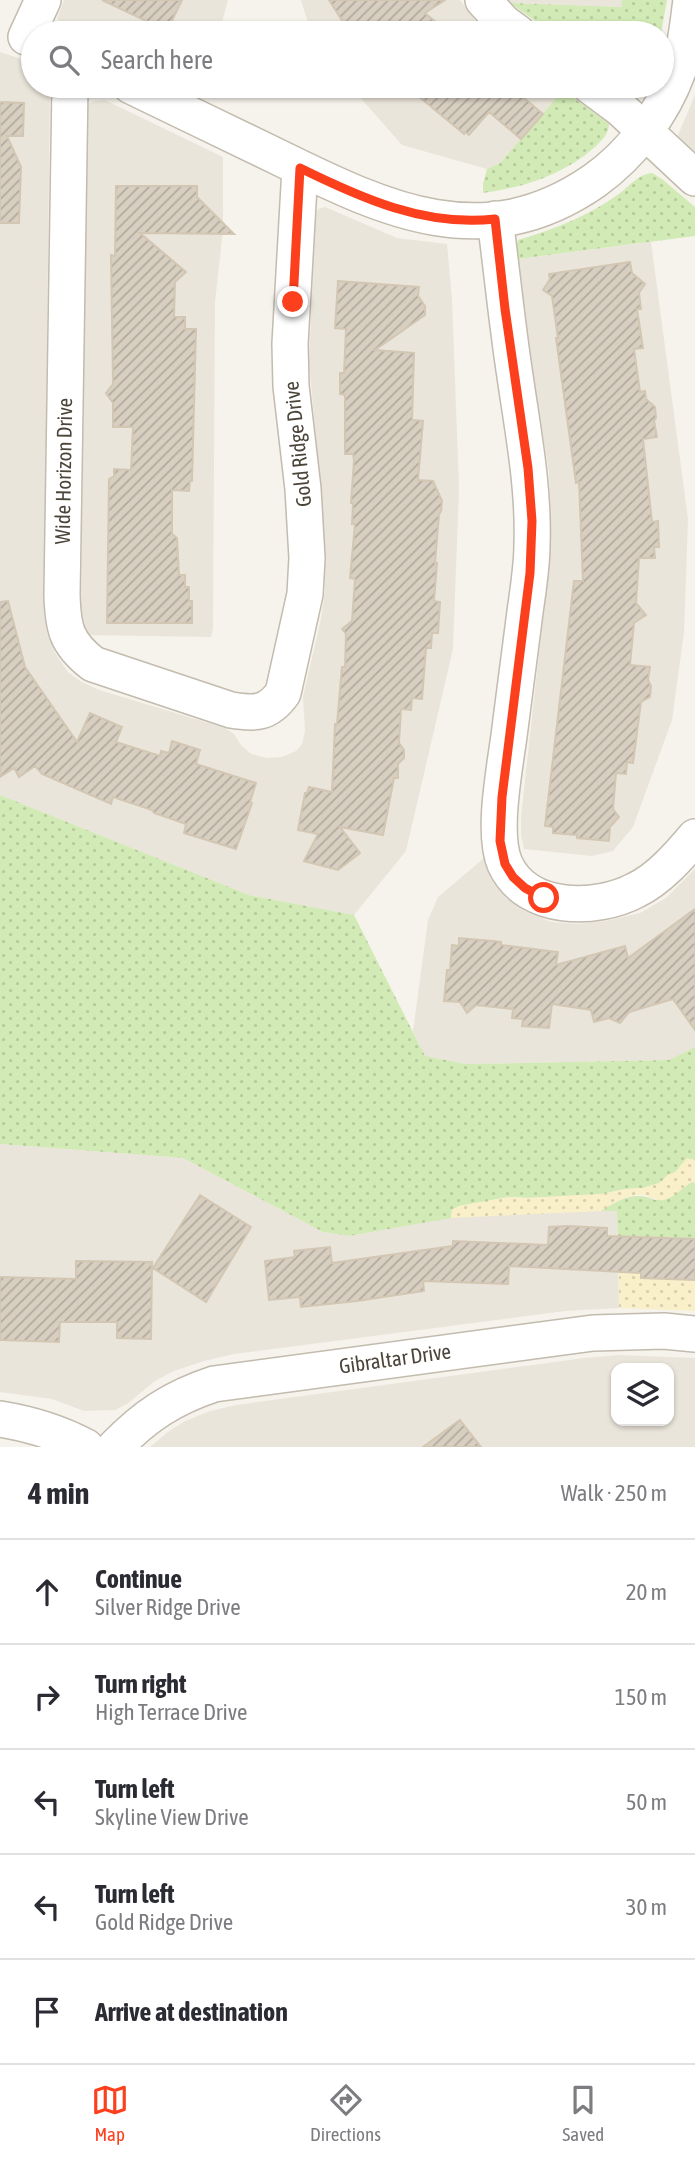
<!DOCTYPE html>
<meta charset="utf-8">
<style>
body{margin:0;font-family:"Asap Condensed",sans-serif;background:#f2f2f3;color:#2b2b33}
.controls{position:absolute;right:21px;bottom:21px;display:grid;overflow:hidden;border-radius:14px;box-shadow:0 2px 5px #0004}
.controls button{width:63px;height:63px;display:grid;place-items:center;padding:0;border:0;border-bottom:2px solid #e1e1e2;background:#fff;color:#2b2b33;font:35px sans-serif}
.stop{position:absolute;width:21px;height:21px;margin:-16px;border:5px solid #fc3f1d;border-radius:50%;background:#fff}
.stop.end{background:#fc3f1d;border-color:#fff;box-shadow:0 2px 7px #0008}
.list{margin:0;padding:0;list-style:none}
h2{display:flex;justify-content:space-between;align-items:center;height:91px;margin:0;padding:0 28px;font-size:30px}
h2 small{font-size:23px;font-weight:400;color:#7c7c81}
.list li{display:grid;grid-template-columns:46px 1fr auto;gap:21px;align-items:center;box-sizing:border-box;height:105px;padding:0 28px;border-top:2px solid #e1e1e2}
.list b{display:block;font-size:26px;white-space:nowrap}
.list p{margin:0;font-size:23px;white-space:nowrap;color:#7c7c81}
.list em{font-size:23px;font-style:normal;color:#7c7c81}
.icon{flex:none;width:38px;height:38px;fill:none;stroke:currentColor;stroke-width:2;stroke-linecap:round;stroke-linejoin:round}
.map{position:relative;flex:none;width:695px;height:1447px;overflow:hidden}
.search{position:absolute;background:#fff;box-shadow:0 2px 5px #0004;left:21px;right:21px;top:21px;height:77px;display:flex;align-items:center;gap:18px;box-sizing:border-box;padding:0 24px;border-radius:38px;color:#7c7c81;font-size:26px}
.sheet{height:616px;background:#fff}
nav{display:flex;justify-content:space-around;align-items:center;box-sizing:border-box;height:98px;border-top:2px solid #e1e1e2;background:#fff;font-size:19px;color:#7c7c81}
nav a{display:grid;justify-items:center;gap:4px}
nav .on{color:#fc3f1d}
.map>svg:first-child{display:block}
.residential{fill:#eae5da;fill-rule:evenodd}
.grass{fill:url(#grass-dots)}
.sand{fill:url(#sand-dots)}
.building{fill:url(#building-hatch);stroke:#d3c7b4;stroke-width:2}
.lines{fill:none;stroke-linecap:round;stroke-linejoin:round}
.minor-casing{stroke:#c2bbae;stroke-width:38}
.minor{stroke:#fff;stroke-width:35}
.route{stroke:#fc3f1d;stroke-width:9}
.labels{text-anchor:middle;stroke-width:5;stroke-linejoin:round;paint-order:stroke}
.street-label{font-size:21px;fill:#4b4439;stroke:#fff}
</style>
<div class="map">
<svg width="695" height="1447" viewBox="0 0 695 1447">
<defs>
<pattern id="grass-dots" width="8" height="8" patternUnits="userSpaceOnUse" patternTransform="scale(1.75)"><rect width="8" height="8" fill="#d2eab5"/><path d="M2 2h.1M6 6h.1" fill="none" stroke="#b6ca9c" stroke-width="1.8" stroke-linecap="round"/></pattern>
<pattern id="sand-dots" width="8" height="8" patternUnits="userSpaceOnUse" patternTransform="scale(1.75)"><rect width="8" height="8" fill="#f9efc9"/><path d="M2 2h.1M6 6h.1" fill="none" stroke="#d7cead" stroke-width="1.8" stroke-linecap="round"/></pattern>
<pattern id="building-hatch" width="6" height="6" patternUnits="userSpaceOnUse" patternTransform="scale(1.75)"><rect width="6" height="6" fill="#d8cfc1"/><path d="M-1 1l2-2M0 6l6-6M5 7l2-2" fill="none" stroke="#b1aa9e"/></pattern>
</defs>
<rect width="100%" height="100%" fill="#f6f3ec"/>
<path class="residential" d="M64 0H228L219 33H82L64 25 57 19Z
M301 0H460L479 26 489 33H314L309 26Z
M507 0H622V7L510 3Z
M0 52 21 59 33 67V86H50L44 608 47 632 55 653 68 672 80 681 99 690 225 728 234 734 241 745 251 754 267 758 282 757 296 751 302 744 305 731 303 697 321 619 325 590 322 504 309 362 315 216 318 209 325 207 397 238 447 244 452 299 459 488 453 649 406 851 354 915 249 895 0 795Z
M350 86H557L563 90 500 163 487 169 402 145Z
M695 95V154L680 142 678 135Z
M105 100 223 157V230L215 302 213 629 211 637 87 635 83 624 81 611 87 112 88 104 95 101Z
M651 242 688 519 684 633 672 720 633 827 613 851 592 856 524 849 521 835V817L550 553 551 520 549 473 526 332 518 259Z
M484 858 496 882 508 897 526 912 551 922 578 924 606 921 640 913 666 898 695 869V1047L670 1060 466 1064 424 1056 413 1031 428 920 438 897Z
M0 1144 183 1158 323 1232 349 1236 461 1216 617 1210 619 1308 565 1311 234 1354 204 1361 174 1371 155 1381 127 1404 115 1410 84 1411 52 1399 0 1392Z
M620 1355 695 1358V1447H150L168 1432 185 1421 210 1411 236 1405 584 1358ZM616 1368H669V1421H616Z"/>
<path class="grass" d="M622 0H667L661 33H552L510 3 622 7Z
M563 90 609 124C609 134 602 140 595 147 563 175 525 187 483 193V184L487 169 500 163Z
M652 173 662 179 695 207V236L518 259 516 248 518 240C555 229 589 216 620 193 630 185 639 174 652 173Z
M0 795 249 895 354 915 425 1056 466 1064 669 1060 695 1047V1161L692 1159 682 1164 675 1173 668 1175 659 1183 643 1188 625 1189 602 1194 528 1198 509 1197 459 1206 452 1210 451 1218 349 1236 323 1232 183 1158 0 1144Z
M692 1181 695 1183V1274L619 1273 617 1211H601C617 1200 636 1190 655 1200L676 1193Z"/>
<path class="sand" d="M687 1158 695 1161V1183L692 1182C683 1187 674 1198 664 1200 657 1201 654 1198 648 1196 633 1191 613 1203 601 1211L451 1218 452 1210 459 1206 509 1197 528 1198 602 1194 625 1189 643 1188 659 1183 668 1175 675 1172Z
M619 1273 695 1274V1311L619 1308Z"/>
<path class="building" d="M102 0H182L167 31Z
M329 0H445L425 13 449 33H350Z
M406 86H510L543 114 521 139 489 112 469 135 465 132 464 134Z
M0 102 24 103 23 136H7L21 167 19 223H0Z
M116 186H197V197L234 234 140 233 186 272 175 282 174 317H185V329H196L192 481H190L189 491 172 490V534L177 538 179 575H185V587H189V601H192V623H107L109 479 114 476V469L131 470 133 427H113V403L106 393 113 384 111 255 115 256Z
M630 262 632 273 645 284 639 293 641 309H637L643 348 634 349 640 392 645 391 646 399 655 407 656 418 654 421 657 437 643 439 652 522 658 521 659 547H654L655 558H639L636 603 646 615 634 623 630 665 650 667 648 680 651 686 650 697 641 702 633 763 627 762 626 774 616 773 613 809 619 817 610 827 609 841 577 838V835L553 833V827L545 826 574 581H583L579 482 576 483 556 338H558L552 296 543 290 550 279 549 274Z
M338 281 419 287 418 296 425 306V315L375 350 414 353 412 420 423 421 418 480 433 481 442 501 441 511 439 515 435 563H437L434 601 440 602 438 633H432L431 648H426L422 699 412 698 411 710 401 709 399 743 404 750V758L398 764V778H394L383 835 340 827 360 853 338 870 304 861 318 834 298 830 305 793H307L309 787 332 792 335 724H337L342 667H345L346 634 342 629 352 621 355 579 350 578 355 524H352L353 503H351L354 460 353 454H345V395L340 394V373H344L346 329 335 328Z
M8 601 25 667 77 742 90 713 122 727 116 742 160 756 161 751 169 753 172 741 200 750 196 764 256 783 250 802 252 803 236 849 184 833 186 824 154 813 152 810 113 797 111 804 42 774 35 766 19 777 14 768 0 777V602Z
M695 909V1030L673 999 629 1012 620 1023 609 1018 594 1022 591 1010 552 1004 549 1028 522 1026 523 1019 512 1018 513 1009 476 1005 467 1013 460 1002 444 1001 447 970H450L452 945 459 946V938L493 941 501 942V945L558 952 556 965 625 946 628 958Z
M200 1195 251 1227 206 1302 153 1268Z
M568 1226 607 1228V1236L695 1239V1280L641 1278V1273L509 1266 508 1284 423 1281 424 1291 357 1301 301 1307 300 1297 269 1300 265 1261 295 1257 294 1251 330 1247 332 1263 453 1246V1241L548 1245 549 1227Z
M76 1261 152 1262 151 1339 117 1338V1322H60L59 1342 0 1340V1277L76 1279Z
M460 1420 481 1447H423Z"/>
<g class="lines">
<g class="minor-casing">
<path id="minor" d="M483 0 503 22 518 33
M26 37 43 0
M70 86 62 595C63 628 66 643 93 664L231 710C255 714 268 714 283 693L305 594 307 558 303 489 291 386 290 344 300 168
M131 86C181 110 230 134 280 158 386 210 484 257 594 181 632 154 664 112 679 68 686 46 688 23 691 0
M590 86 621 109 695 178
M495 219C502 272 507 324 515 376 523 432 534 488 532 544 532 567 528 590 525 612 520 651 515 689 510 728 506 763 491 832 505 864 527 912 597 911 636 890 659 879 679 856 695 837
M0 1419C31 1424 58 1432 86 1447
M115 1447C145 1416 172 1398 214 1384L593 1333 664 1331 695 1334"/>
</g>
<use href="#minor" class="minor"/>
</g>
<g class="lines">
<path class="route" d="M293 302 300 168C361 198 425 227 495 219L505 309 528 468 532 521 530 573 502 797 500 841 505 864 513 877 525 888 544 898"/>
</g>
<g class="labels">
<g class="street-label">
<text transform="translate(298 444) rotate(-96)" y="7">Gold Ridge Drive</text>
<text transform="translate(64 471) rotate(-89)" y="7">Wide Horizon Drive</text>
<text transform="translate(395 1359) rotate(-8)" y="7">Gibraltar Drive</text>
</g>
</g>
</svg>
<div class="controls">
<button><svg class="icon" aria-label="layers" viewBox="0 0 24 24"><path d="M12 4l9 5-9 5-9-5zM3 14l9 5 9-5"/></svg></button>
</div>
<div class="stop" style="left:544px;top:898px"></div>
<div class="stop end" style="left:293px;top:302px"></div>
<div class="search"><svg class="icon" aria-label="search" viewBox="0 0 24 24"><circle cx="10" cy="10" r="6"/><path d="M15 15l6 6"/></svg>Search here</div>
</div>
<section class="sheet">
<h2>4 min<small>Walk · 250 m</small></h2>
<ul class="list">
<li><svg class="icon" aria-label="ahead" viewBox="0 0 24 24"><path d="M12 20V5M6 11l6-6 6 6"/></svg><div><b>Continue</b><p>Silver Ridge Drive</p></div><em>20 m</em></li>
<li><svg class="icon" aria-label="right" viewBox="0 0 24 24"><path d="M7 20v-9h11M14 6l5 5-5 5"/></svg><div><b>Turn right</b><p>High Terrace Drive</p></div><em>150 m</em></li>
<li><svg class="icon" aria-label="left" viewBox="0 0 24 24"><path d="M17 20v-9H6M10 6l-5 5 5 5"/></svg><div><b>Turn left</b><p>Skyline View Drive</p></div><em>50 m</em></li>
<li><svg class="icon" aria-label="left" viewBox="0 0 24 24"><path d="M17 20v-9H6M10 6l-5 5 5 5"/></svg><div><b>Turn left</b><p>Gold Ridge Drive</p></div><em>30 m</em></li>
<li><svg class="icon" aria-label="arrive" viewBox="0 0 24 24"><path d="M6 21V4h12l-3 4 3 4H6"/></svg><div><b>Arrive at destination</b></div></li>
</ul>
</section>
<nav>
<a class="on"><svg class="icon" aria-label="map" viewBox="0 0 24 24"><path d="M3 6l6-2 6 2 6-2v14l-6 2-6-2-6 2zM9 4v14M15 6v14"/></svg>Map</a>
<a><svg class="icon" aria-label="directions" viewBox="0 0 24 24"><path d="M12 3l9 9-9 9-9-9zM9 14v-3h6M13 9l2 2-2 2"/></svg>Directions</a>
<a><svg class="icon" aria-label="saved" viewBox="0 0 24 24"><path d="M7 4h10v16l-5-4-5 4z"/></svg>Saved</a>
</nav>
